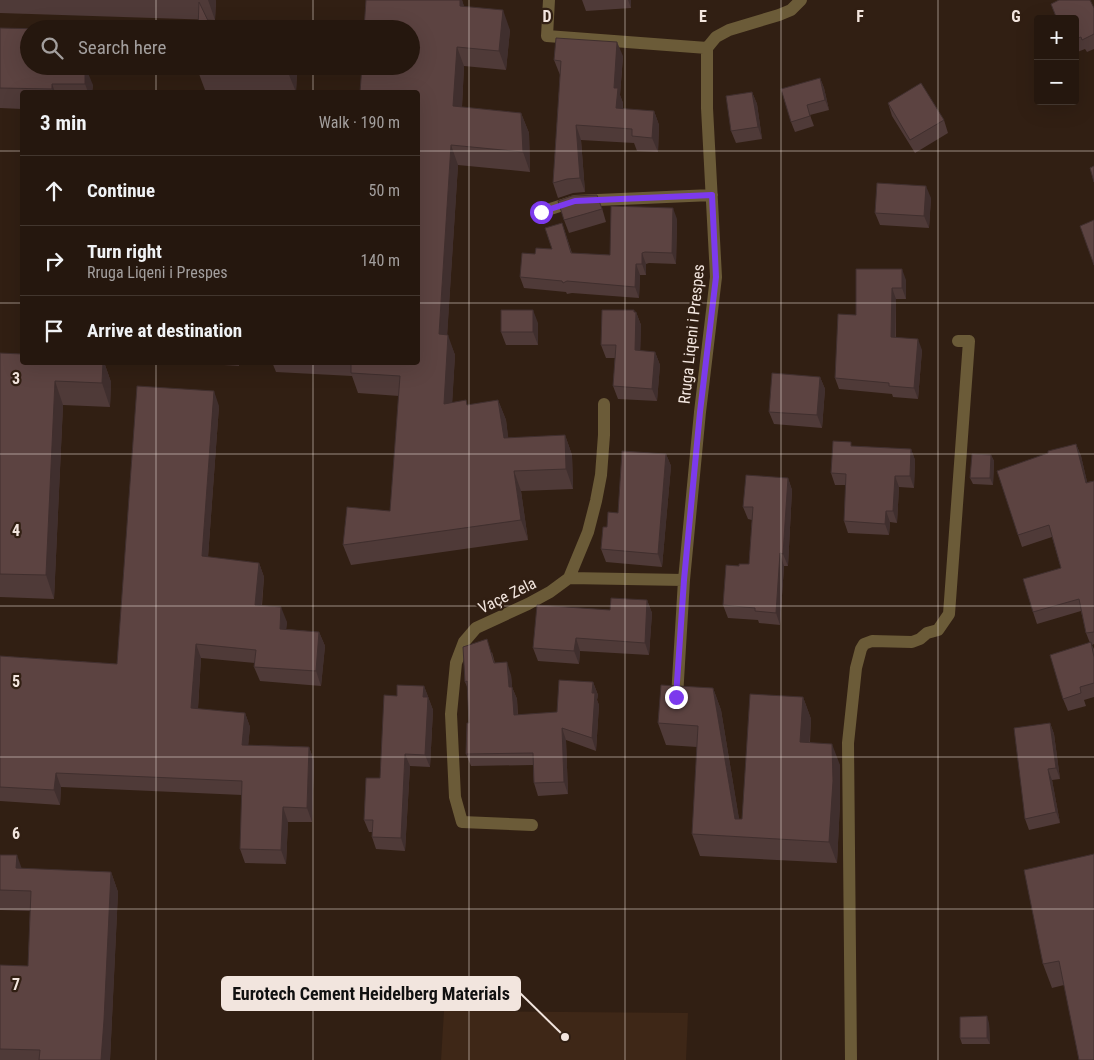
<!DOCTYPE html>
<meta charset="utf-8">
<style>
body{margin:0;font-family:"Roboto Condensed",sans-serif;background:#31241c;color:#f1f3f6}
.controls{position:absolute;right:15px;top:15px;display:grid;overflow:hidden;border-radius:5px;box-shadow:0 5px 20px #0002}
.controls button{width:45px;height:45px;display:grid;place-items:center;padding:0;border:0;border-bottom:1px solid #42362e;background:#25170e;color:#f1f3f6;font:25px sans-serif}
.stop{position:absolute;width:15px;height:15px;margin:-11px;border:4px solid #7c3aed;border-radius:50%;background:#fff}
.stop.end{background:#7c3aed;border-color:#fff;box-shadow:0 1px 5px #0008}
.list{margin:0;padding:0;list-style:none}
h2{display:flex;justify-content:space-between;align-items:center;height:65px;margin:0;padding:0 20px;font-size:21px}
h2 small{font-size:16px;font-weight:400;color:#a39f9e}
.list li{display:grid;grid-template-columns:32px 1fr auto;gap:15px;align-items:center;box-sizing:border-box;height:70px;padding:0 20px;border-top:1px solid #42362e}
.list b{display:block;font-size:19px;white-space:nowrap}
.list p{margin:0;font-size:16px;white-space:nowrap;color:#a39f9e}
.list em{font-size:16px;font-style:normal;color:#a39f9e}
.icon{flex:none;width:28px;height:28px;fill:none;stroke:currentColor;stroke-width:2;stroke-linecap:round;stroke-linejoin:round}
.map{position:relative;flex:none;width:1094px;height:1060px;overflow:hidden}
.search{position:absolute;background:#25170e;box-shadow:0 5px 20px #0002;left:20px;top:20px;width:400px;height:55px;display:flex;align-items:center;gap:12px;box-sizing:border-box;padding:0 18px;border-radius:28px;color:#a39f9e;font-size:19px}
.panel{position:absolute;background:#25170e;box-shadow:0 5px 20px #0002;left:20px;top:90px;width:400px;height:275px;border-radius:5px}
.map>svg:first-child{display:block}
.built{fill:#3e2717}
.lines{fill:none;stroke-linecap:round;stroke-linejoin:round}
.minor{stroke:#6b5b38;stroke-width:12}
.wall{fill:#4f3a38}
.shaded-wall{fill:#402f2e}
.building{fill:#5c4341;stroke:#402f2e}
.route{stroke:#7c3aed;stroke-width:6}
.grid{fill:none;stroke:#f2e5de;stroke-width:1;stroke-opacity:0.55}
.labels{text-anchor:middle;stroke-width:4.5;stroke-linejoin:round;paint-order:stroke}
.street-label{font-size:16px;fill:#f2e5de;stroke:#311f13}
.grid-label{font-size:16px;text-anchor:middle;font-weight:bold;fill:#f2e5de;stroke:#311f13;stroke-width:4.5;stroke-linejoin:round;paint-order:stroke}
.leader{fill:none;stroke:#f2e5de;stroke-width:2}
.callout-dot{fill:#f2e5de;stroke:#311f13;stroke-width:2}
.callout{fill:#f2e5de;stroke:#f2e5de;stroke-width:2}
.callout-label{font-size:18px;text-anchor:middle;font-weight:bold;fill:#111}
</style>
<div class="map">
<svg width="1094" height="1060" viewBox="0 0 1094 1060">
<rect width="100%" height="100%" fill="#311f13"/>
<path class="built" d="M444 1011 688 1013 686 1060H441Z"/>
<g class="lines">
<path class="minor" d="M549 0 547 36 707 48
M541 212 575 201 712 195
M569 578 684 580
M677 697 684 580 700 412 716 277 707 108V48L716 37 729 30 779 15 791 10 801 0
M532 825 462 822 455 797 451 714 456 663 464 642 476 628 528 604 550 592 569 578 588 532 596 501 601 475 604 435V404
M851 1060 848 743 856 668 861 649 864 644 872 641 912 642 920 639 927 633 938 630 949 614 969 341H958"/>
</g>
<path class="wall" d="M0 0H216L215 20 0 13Z
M366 0H462L464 7 510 30 506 70 464 66 462 107 521 113 529 133 530 172 458 165 447 335 455 355 452 403 468 405 498 400 506 420 508 438 565 435 572 455 573 489 521 491 528 540 351 565 343 545 390 511 399 396 358 393 352 376 276 372 272 362H418Z
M582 0H631V8L586 11Z
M1051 4 1094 8V49L1087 52 1085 49 1075 53V19H1057Z
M0 28 29 66 93 85 92 92H22V109L0 108Z
M623 56 620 95 623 103V109L654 111 659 125 658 152 637 151 634 143 581 140 585 192 573 193 558 198 553 183 560 75 554 60Z
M196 66H294L297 72 296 92H261L205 90Z
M820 78 824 88 829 110 810 115 814 126 795 132 791 122Z
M752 92 757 104 762 139 736 143 731 131Z
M888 103 944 120 948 133 915 153 892 116Z
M931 198 929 228 880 225 875 213Z
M602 208 606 222 569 233 564 220Z
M677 219 676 264 649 263 646 264V275H640L639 298 572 293 567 294 566 292 524 288 520 277 535 254 552 249 562 223 572 253 610 255Z
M856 269 906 280V299H896V337L922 350 918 399 893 397 892 394 839 389 835 378 856 315Z
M635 312H636L641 325 640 351 655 352 660 365 657 401 618 399 613 386 615 358H606L601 345Z
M538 323V345H506L501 332Z
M0 353 22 362H104L111 382 110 407 63 405 54 599 0 597Z
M178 362H239V366Z
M820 377 825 389 822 428 774 424 769 412Z
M219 406 208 557 259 563 264 577 262 606 287 622 286 629 319 632 325 646 321 686 260 681 254 667 255 663 201 658 198 709 245 713 250 727 248 745 309 747 314 761 312 822H288L286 864 245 863 240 849 242 795 61 787 60 805 0 801V656L117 664Z
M1076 444 1081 456 1087 482 1094 481V644L1092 645 1094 649V697L1084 700 1086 706 1068 711 1063 699 1090 643 1086 633 1081 611 1037 624 1033 612 1061 568 1052 537 1022 547 1018 535Z
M853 446 911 449 915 460 914 488 899 487 897 523 890 522 889 535 848 533 844 521 846 485H835L831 473Z
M666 454 671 466 662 567 606 562 601 549 607 527Z
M991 455 994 461 993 485 973 484 970 478Z
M788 478 792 490 788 566H784L780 625 759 623 758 620 728 618 723 605 739 566 749 564 752 520 748 519 743 507Z
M647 600 652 613 649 655 580 651 579 664 538 661 533 648 610 610Z
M492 652 495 663 511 675 512 687 517 699 518 715 557 712 593 682 598 695 597 700 599 705 596 751 566 740 568 794 538 796 534 783 533 765 471 766 466 754 469 723 468 689 465 682Z
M424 686 433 710 430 767 410 766 405 851 376 849 372 837V832H369L364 820 380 778 397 696Z
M713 688 721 710 739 819H742L803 697 811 719 810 742 840 765V803L837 863 700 856 692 834 697 747 666 745 658 723Z
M1050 723 1054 734 1060 779 1052 780 1060 823 1029 830 1025 819Z
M1094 854 1064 985 1052 988 1043 964Z
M0 855 22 869 111 872 118 892 110 1060H0V965L28 966 30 911 0 910Z
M989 1023 990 1044H962L960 1038Z"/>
<path class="shaded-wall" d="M208 0H216L215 20Z
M460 0H462L467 15 460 6Z
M628 0H631V8Z
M503 10 510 30 506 70 499 51Z
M617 42 623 56 620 95 623 103 622 123 616 108 614 88Z
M457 47 464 66 461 126 453 106Z
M85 66 93 85 92 92H88L85 84Z
M287 66H294L297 72 296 92 287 70Z
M820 78 824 88 829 110 825 100Z
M52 84 55 92H53L52 89Z
M752 92 757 104 762 139 758 127Z
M654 111 659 125 658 152 652 138Z
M521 113 529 133 530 172 523 152Z
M576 125 581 140 585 192 580 178Z
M451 145 458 165 446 354 439 334Z
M926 186 931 198 929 228 924 216Z
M673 208 677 219 676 264 672 253Z
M642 253 646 264V275L642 264Z
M636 264 640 275 639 298 635 287Z
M902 269 906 280V299L902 288Z
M892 288 896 299 895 348 891 337Z
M533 310 538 323V345L533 332Z
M634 310 636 316V312L641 325 640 363 635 350Z
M448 335 455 355 451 424 444 404Z
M918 339 922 350 918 399 914 388Z
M655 352 660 365 657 401 652 389Z
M103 362H104L111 382 110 407 102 383Z
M820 377 825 389 822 428 817 415Z
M55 381 63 405 54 599 46 575Z
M214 391 219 406 207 571 202 556Z
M498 400 506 420 511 458 504 438Z
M565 435 572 455 573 489 566 469Z
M1076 444 1081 456 1090 494 1086 483Z
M911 449 915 460 914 488 910 476Z
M666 454 671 466 662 567 658 554Z
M991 455 994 461 993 485 990 478Z
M514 471 521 491 528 540 521 520Z
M895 476 899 487 897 523 893 511Z
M788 478 792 490 788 566 783 554Z
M886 511 890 522 889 535 885 524Z
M780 553 784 566 780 625 776 613Z
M259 563 264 577 260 620 255 605Z
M647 600 652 613 649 655 645 643Z
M281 607 287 622 285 643 280 629Z
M319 632 325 646 321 686 316 671Z
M576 638 580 651 579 664 574 651Z
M196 644 201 658 197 723 191 708Z
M507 662 511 675 513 697 512 687 517 699 518 727 514 715 509 687Z
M593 682 598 695 597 700 599 705 596 751 592 738Z
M424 686 433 710 430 767 425 755 423 697Z
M713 688 721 710 742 837 735 819Z
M803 697 811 719 808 764 800 742Z
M245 713 250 727 247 759 242 745Z
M1050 723 1054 734 1060 779 1056 768Z
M562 728 566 740 568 794 564 782Z
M832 744 840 765V803L837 863 829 842Z
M309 747 314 761 312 822 307 808Z
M405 754 410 766 405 851 401 838Z
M1048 769 1052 780 1060 823 1056 812Z
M56 773 61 787 60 805 54 790Z
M283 807 288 822 286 864 281 850Z
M17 855 24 875 16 868Z
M111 872 118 892 111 1040 110 1060H101Z
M987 1016 989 1023 990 1044 987 1038Z"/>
<path class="building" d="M366 0H460V6L503 10 499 51 457 47 453 106 521 113 523 152 451 145 439 334 448 335 444 404 466 400 467 405 498 400 504 438 565 435 566 469 514 471 521 520 343 545 347 507 390 511 400 376 351 373V362H418V92H360L362 66H411V29H364Z
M1059 0H1090L1094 8V34L1082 40 1081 37 1075 39V19H1057L1051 4Z
M199 2 212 29H198Z
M0 28 45 29H29V66H85V84H52V89L0 88Z
M556 38 617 42 614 88H618L616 108 654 111 652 138 632 136V129L576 125 580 178 567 179 553 183 561 61 554 60Z
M198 66H287V70Z
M820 78 825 100 807 105 810 116 791 122 781 89Z
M921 83 944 120 910 140 888 103Z
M752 92 758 127 731 131 726 96Z
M1094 166V182L1090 168Z
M877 183 926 186 924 216 875 213Z
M597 195 602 209 564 220 558 201 572 196Z
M611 206 673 208 672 253 645 252 642 253V264H636L635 287 567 281 563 283 562 281 520 277 522 253 535 254 536 248 552 249 545 228 562 223 571 253 610 255Z
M1094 220V265L1080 226Z
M856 269H902V288H892L891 337 918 339 914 388 889 386V383L835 378 838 314 856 315Z
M501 310H533V332H501Z
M602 310H634V312H636L635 350 655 352 652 389 613 386 616 345H601Z
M0 353 22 354V362H103L102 383 55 381 46 575 0 574Z
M772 373 820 377 817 415 769 412Z
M137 386 214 391 202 556 259 563 255 605 281 607 280 629 319 632 316 671 254 667 256 650 196 644 191 708 245 713 242 745 309 747 307 808 283 807 281 850 240 849 242 781 56 773 54 790 0 787V656L117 664Z
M833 441 851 442V446L911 449 910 476H895L893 511H886L885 524 844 521 846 474 831 473Z
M1076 444 1086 483 1094 481V632L1086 633 1079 599 1033 612 1023 579 1061 568 1049 525 1018 535 997 471 1048 453V451Z
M622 451 666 454 658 554 601 549 603 527H607L608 512 618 513Z
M972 454 991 455 990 478H970Z
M746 475 788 478 783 554 780 553 776 613 755 611V608L723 605 726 565 739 566V564H749L753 507H743Z
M611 598 647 600 645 643 576 638 574 651 533 648 537 605 610 610Z
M487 639 494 663 507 662 509 687H512L514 715 557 712 559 680 593 682 592 693H595L592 738 562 728 564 782 534 783 533 753 466 754 467 723H469L467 681 465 682 463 647Z
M1091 642 1094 657V683L1080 687 1081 693 1063 699 1050 655Z
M397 685 424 686 423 697H428L425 755 405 754 401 838 372 837 373 820H364L366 778H380L384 695 397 696Z
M661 685 713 688 735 819H742L750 694 803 697 800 742 832 744 833 781 829 842 692 834 698 726 658 723Z
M1050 723 1056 768 1048 769 1056 812 1025 819 1014 728Z
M1094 854V1060H1079L1059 961 1043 964 1024 870Z
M0 855H17L16 868 111 872 104 1020 101 1060H39L40 1050 0 1049V965L28 966 31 891 0 890Z
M987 1016V1038H960V1017Z"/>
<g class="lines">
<path class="route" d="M541 212 575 201 712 195 716 277 700 412 684 580 676 697"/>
</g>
<path class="grid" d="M156 0V29M313 0V29M469 0V1060M625 0V1060M781 0V1060M938 0V1060M156 66V92M313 66V92M0 151H22M418 151H1094M0 303H22M418 303H1094M156 362V1060M313 362V1060M0 454H1094M0 606H1094M0 757H1094M0 909H1094"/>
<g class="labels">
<g class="street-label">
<text transform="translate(691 334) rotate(-84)" y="6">Rruga Liqeni i Prespes</text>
<text transform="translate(507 595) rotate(-26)" y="6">Vaçe Zela</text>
</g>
</g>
<g class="grid-label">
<text x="547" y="22">D</text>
<text x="703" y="22">E</text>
<text x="860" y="22">F</text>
<text x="1016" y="22">G</text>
<text x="16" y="384">3</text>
<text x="16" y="536">4</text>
<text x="16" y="687">5</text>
<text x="16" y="839">6</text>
<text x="16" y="990">7</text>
</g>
<path class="leader" d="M565 1037L520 993"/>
<circle class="callout-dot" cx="565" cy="1037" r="5"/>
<rect class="callout" x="222" y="977" width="298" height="33" rx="5"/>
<g class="callout-label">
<text x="371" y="1000">Eurotech Cement Heidelberg Materials</text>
</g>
</svg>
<div class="controls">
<button>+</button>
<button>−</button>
</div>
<div class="stop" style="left:541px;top:212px"></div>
<div class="stop end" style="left:676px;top:697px"></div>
<div class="search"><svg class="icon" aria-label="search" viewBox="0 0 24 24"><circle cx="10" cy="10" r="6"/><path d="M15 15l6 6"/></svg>Search here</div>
<section class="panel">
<h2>3 min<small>Walk · 190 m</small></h2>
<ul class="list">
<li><svg class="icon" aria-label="ahead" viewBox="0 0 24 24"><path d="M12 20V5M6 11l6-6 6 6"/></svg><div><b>Continue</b></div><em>50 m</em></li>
<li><svg class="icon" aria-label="right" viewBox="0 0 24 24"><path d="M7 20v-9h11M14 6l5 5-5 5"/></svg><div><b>Turn right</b><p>Rruga Liqeni i Prespes</p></div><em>140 m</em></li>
<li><svg class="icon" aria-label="arrive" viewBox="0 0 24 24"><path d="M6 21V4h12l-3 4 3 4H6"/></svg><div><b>Arrive at destination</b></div></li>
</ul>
</section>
</div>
